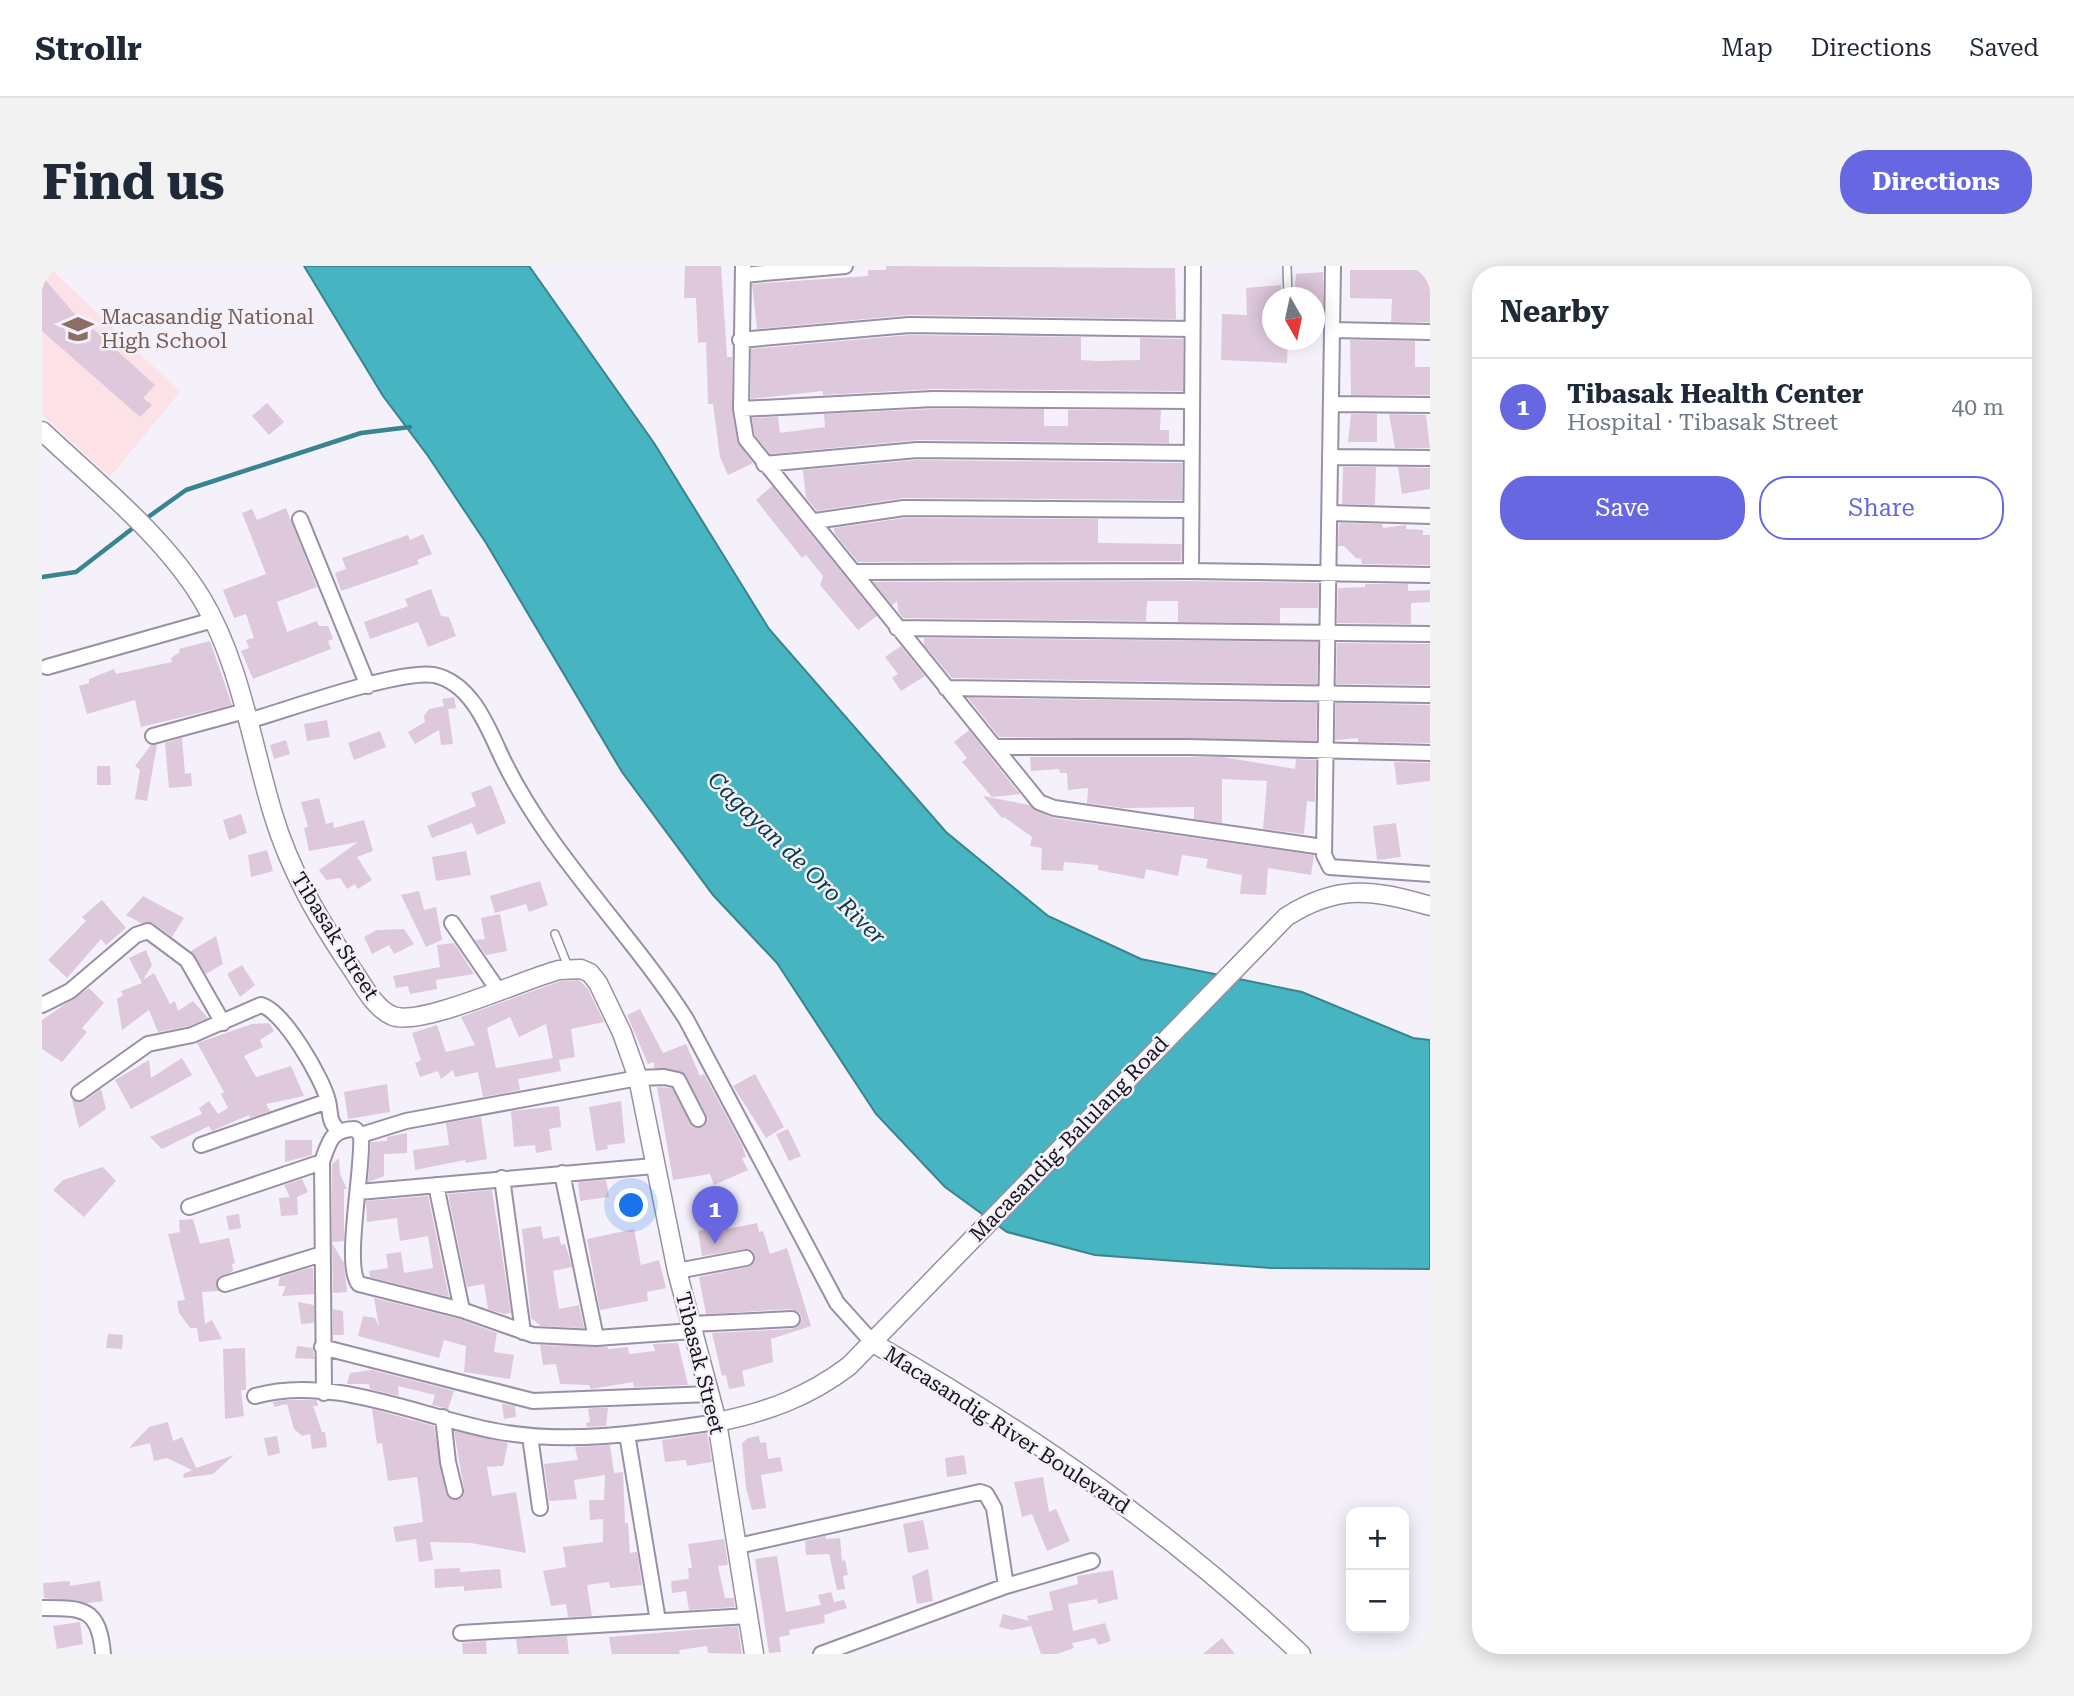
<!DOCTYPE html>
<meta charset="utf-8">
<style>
body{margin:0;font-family:"Roboto Serif",serif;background:#f2f2f3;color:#1f2937}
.controls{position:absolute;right:21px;bottom:21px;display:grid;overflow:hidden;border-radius:14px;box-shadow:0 4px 18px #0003}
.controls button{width:63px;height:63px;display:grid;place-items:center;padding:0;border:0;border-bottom:2px solid #e0e1e3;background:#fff;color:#1f2937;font:35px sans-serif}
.compass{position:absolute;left:1220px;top:21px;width:63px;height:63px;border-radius:50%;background:#fff;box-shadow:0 4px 18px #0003;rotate:171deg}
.you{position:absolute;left:590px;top:940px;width:24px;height:24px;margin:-18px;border:5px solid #fff;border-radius:50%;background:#1a73e8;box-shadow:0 0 0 10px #1a73e833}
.badge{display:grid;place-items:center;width:46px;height:46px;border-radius:50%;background:#6768e1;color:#fff;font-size:23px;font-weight:700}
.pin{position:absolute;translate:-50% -58px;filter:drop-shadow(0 2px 4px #0008)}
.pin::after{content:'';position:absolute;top:37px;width:24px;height:21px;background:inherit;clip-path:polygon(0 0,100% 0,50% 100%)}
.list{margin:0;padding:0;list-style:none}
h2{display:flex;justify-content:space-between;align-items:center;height:91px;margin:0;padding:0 28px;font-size:30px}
h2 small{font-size:23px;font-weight:400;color:#747a83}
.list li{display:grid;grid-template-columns:46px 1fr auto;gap:21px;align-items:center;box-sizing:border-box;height:98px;padding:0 28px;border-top:2px solid #e0e1e3}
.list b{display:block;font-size:26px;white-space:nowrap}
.list p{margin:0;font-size:23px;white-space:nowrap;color:#747a83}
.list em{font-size:23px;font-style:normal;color:#747a83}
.actions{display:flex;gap:14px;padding:21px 28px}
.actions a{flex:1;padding:16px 0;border:2px solid #6768e1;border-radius:28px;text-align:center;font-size:24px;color:#6768e1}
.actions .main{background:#6768e1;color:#fff}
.map{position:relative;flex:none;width:1388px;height:1388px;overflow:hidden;border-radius:28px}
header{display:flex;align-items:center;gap:42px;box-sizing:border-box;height:98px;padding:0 35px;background:#fff;border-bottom:2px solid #e0e1e3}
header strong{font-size:33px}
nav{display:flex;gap:38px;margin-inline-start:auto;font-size:24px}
.intro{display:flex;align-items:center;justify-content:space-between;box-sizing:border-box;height:168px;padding:0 42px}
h1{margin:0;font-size:49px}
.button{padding:18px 32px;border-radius:28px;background:#6768e1;color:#fff;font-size:24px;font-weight:700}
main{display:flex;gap:42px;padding:0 42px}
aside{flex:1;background:#fff;border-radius:28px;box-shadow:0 4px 18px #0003}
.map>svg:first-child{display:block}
.education{fill:#fce2e6}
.water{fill:#46b4c1;stroke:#388490;stroke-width:2}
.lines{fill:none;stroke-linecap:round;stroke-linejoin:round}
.stream{stroke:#388490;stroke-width:4.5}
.building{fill:#dec8db;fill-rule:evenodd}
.service-casing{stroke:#998fa6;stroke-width:10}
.minor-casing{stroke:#998fa6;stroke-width:18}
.tertiary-casing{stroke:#998fa6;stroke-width:21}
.service{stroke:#fff;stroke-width:7}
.minor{stroke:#fff;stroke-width:14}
.tertiary{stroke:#fff;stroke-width:18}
.labels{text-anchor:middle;stroke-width:5;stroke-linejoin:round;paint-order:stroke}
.education-label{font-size:21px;fill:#785e54;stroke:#f5f1fb;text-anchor:start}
.street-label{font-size:21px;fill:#18141c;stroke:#f5f1fb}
.water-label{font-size:23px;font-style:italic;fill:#063b41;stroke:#f5f1fb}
</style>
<header>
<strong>Strollr</strong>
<nav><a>Map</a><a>Directions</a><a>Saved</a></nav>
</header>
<div class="intro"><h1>Find us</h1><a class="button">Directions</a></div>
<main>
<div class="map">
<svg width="1388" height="1388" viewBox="0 0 1388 1388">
<rect width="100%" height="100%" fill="#f5f1fb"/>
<path class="education" d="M0 0H6L138 126 68 211 0 149Z"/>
<path class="water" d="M262 0H487L612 177 727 363 904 566 1006 650 1099 693 1260 726 1371 772 1388 774V1003L1229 1002 1053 989 965 966 903 921 834 848 735 697 671 629 580 506 444 277 386 190 341 130Z"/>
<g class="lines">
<path class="stream" d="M102 254 144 224 319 167 368 161
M0 311 34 306 95 259"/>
</g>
<path class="building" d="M643 0H679L685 91H690V145L695 175 711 197 686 209 678 191 671 138H666L664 76 656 77 654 32H642Z
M844 0 1133 2 1134 53 867 49 715 63 710 18 826 10V4H844Z
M1308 4H1388V56H1349L1350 33 1308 32Z
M1281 6V48H1272V32H1252L1254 8Z
M0 10 48 66 51 63 113 119 101 132 110 139 98 151 0 65Z
M1239 19 1240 32H1230V74H1246L1245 97 1179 94 1180 48 1205 49 1204 22Z
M867 69 1039 71V94L1056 95 1098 94V72L1141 73V125L891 123 781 129V125L709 133V83Z
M1308 74 1373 75V101H1388V129H1309Z
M225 137 242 156 227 169 210 150Z
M891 143H1002V160H1026V144H1119L1118 164H1127V177L875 174 728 188 713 169 710 152 736 151 738 167 783 161 782 148Z
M1309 148H1335V176H1306Z
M1347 148 1384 149 1388 182H1353Z
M875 194 1140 197V234L862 232 775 245 764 232 761 204Z
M1301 201H1334L1333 239 1300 238Z
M1356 201 1388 202V223L1360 228Z
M730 220 835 350 816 364 778 319 781 310 764 289 760 292 714 234Z
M244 242 275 321 235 336 245 366 275 355 277 360H286L291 373 286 375 289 383 211 413 199 385 207 382 204 374 212 372 204 348 192 352 181 324 224 308 200 247 210 243 215 254Z
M863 252 1056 253V277L1140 278 1139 295 816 296 793 268 792 262Z
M1300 257 1340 258 1341 262 1364 259V263L1381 264V269H1388V299L1320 298 1319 293 1314 292 1302 280H1296L1297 258Z
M381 268 390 288 375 294 377 298 299 325 293 307 304 303 300 292 366 269 368 274Z
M1149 315 1277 317 1276 342H1238V357L1136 356V335H1105L1104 355 861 352 856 345 855 335 850 339 831 316Z
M1323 318H1366V325L1388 324V336L1369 337V358L1295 357 1296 322 1323 321Z
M389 323 399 350 407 351 414 370 386 381 376 356 328 373 322 356 366 340 363 333Z
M882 372 1276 376 1275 418 910 412 882 379Z
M168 375 190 439 99 461 93 434 45 448 37 420 47 417V413L72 403 74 408 130 396 129 392 138 386 137 383Z
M1295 377 1388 378V419L1294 418Z
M859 380 883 410 859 425 850 412 856 408 843 391Z
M412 431 414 442 406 443 411 478 399 479 397 464 373 478 366 466 383 456 382 450 387 443 402 440 400 433Z
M926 432 1275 437 1274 475 957 471Z
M1294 437 1388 439V477L1316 476V472L1293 474Z
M285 454 288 471 265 475 262 458Z
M927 464 972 521 978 528 950 531 920 496 925 492 912 476Z
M338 465 344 481 312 494 306 477Z
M140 472 143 508 149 507 150 520 127 522 123 477Z
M244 474 248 488 232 493 228 479Z
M109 479H115L105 535 93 533 98 504 93 500Z
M988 491H1181L1253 503 1254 493 1274 494 1273 536 1265 535 1262 568 1221 563 1225 515 1180 513V557L1152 553V541L1081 542 1045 537 1046 522 1026 524 1025 507H1018L1017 503 989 505Z
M1352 496 1388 497V515L1355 519Z
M55 500H68L69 519H55Z
M449 519 464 557 435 569 430 557 390 572 385 560 434 540 429 527Z
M941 530 987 539 1011 552 1272 589 1269 609 1226 602 1224 629 1198 628 1200 609 1164 602 1166 593 1140 589 1136 610 1104 603 1102 613 1056 604V599L1022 596 1021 605 999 604 1000 582 988 580 990 571 962 551 960 552Z
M277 532 284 558 291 556 292 562 322 554 331 585 315 591 330 614 316 623 313 618 305 623 298 612 284 614 277 604 316 576 267 585 262 562 266 561 259 536Z
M199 548 205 567 187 574 181 554Z
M1354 557 1359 591 1335 594 1331 560Z
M225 584 231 605 209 611 206 589Z
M424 585 429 609 394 615 390 591Z
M498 615 506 639 487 646 484 638 453 647 448 630Z
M377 625 382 644 394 641 400 674 384 681 359 629Z
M101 630 142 652 130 671 111 657H99L84 649Z
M60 634 84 662 64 679 59 673 25 712 6 694 44 655 40 651Z
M458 648 465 685 444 689 433 674 443 673 439 652Z
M362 663 372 678 352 688 347 679 330 688 322 671 335 664Z
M174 670 181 698 164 708 149 685Z
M412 677 432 708 394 714 395 723 368 728 366 720 354 722 351 710 398 701 395 679Z
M104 684 110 699 101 714 112 707 128 738 133 735 136 745 151 735 166 752 147 760 116 766 107 744 80 764 75 733 81 729 79 725 100 717 87 692Z
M200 699 213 719 198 731 185 708Z
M537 714 546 723 562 756 529 763 533 791 517 794 519 805 476 813 478 824 441 831 436 806 413 811 411 804 399 813 396 805 378 811 373 797 379 794 370 767 395 759 404 786 433 779 419 751 519 715ZM468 751 477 771 504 758 511 792 454 802 445 762Z
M47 722 62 737 40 762 45 766 20 796 0 783V754Z
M598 743 621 787 644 778 658 810 662 808 700 879 704 891 700 892 706 904 672 919 668 908 631 914 615 821 630 822 651 861H661L666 853 642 807 612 802V796L606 798 585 749Z
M227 757 232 765 218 774 221 781 202 790 214 811 249 800 262 830 224 838 228 845 208 852 207 849 170 865 167 860 120 883 108 871 160 848 157 842 167 835 176 848 186 842 179 828 182 826 155 777 210 758Z
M140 792 150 809 89 843 73 814 107 794 109 812Z
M713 808 742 861 724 872 691 820Z
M345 818 348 846 306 853 302 826Z
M59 823 64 843 37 862 30 834 42 835Z
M579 835 583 877 565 879 566 883 554 885 547 841Z
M517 840 519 861 507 863 510 884 494 887 493 879 472 881 469 845Z
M439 851 445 893 424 897 423 894 373 904 371 884 407 879 404 857Z
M746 863 759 890 747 895 734 868Z
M365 867V887L342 888V910L326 916 329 876 345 875V871Z
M243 874H270V889L243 896Z
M297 892 298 908 305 923H302V975L290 976V898Z
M61 901 74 915 42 951 11 924 21 914Z
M260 913 266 926 255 931 256 949 239 950 237 932 248 931 242 919Z
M564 914 567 931 538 935 536 916Z
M450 924 469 1047 462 1048 446 1043 442 1018 425 1021 406 928Z
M386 930 407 1031 328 1011 327 1005 346 1002 344 988 359 986 362 1007 391 1002 386 970 358 975 355 952 325 956 324 935Z
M679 947 681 961 686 960V963L715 957 717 966 721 965 728 988 745 982 769 1060 729 1073 731 1096 700 1105 703 1120 687 1123 684 1109 680 1110 670 1067 750 1063 760 1053 758 1047 750 1043 664 1048 657 1011 706 1001 713 995 711 985 703 983 660 990 656 965 664 963 661 951Z
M197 948 199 962 187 964 184 950Z
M151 953 158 978 187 972 193 997 190 998 191 1005 176 1012 174 1020 177 1025 160 1026 163 1058 170 1054 180 1073 157 1076 155 1062H148L137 1047 135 1035 143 1034 126 968 138 966 137 954Z
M499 960 501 973 517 970 519 979 523 978 527 990 530 1001 511 1005 517 1043 537 1039 542 1062 499 1060 489 1052 480 963Z
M592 963 599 999 617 994 624 1022 605 1026 606 1035 558 1044 545 973Z
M290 977 302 997 305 1026 291 1027Z
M267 1002H271L272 1028 240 1030 244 1020H236L238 1011Z
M332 1032 417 1053 455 1067 452 1086 472 1089 468 1113 422 1106 424 1080 402 1074 397 1092 316 1070 321 1050 333 1052 337 1061Z
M256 1036 272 1039V1057L259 1058Z
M291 1043 301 1045 302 1069H291Z
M66 1068 81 1069 80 1083 64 1082Z
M636 1077 646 1119 592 1121 591 1116 549 1123 547 1119 518 1118 514 1098 501 1099 498 1079 566 1081V1083L586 1081 587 1088 613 1085 611 1078Z
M255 1080 271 1082 272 1093 253 1092Z
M203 1082 204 1124H199L202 1150 183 1153 181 1083Z
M330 1104 412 1125 406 1143 390 1139 393 1129 356 1120 357 1130 328 1123 327 1118H305L308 1107Z
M243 1134H275L276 1140H271L280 1166H283L285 1181 270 1183 268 1168 260 1170 252 1163 245 1138 232 1141 231 1136Z
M460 1138 473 1140 474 1151 462 1153Z
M552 1142H566L564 1160 545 1161 544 1157 548 1156 546 1143Z
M330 1143 392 1160 404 1227 411 1234 420 1231 422 1223 412 1165 466 1177 461 1200 445 1201 450 1230 474 1226 484 1287 429 1277 388 1276 391 1294 377 1296 374 1273 354 1276 351 1261 381 1256 378 1231 375 1211 346 1215 340 1177 335 1178Z
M126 1156 131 1175 140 1171 154 1202 192 1189 171 1208 142 1212 141 1208 150 1204 125 1192 112 1195 108 1177 87 1182 107 1161Z
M665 1167 670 1196 645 1200 644 1194 623 1196 620 1174Z
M235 1170 238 1187 226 1190 222 1172Z
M717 1170 718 1177 724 1176 726 1193 738 1191 741 1205 719 1209 724 1242 710 1244 704 1222 700 1177 706 1172Z
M568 1179 572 1207 581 1206 583 1257H586L588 1287 595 1286 600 1319 568 1322 567 1316 545 1319 550 1350 526 1351 524 1338 509 1340 501 1305 524 1301 521 1281 561 1276V1253L548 1254 547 1234H562L563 1209 532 1214 535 1233 507 1235 502 1198 536 1194 533 1181Z
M922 1189 925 1208 905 1211 903 1192Z
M1001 1211 1007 1246 1014 1243 1028 1275 1005 1285 990 1248 980 1251 972 1216Z
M881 1254 887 1283 866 1287 861 1258Z
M784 1270V1273L798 1272 800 1295 803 1294 806 1309 801 1310 803 1323 795 1324 787 1288 764 1289 763 1275Z
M682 1273 686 1299 676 1300 683 1332H692L693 1341 647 1344 644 1325 630 1327 629 1315 647 1313 646 1302H650L646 1278Z
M735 1290 744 1346 779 1339 776 1329 789 1326 792 1336 802 1334 805 1342 782 1349 783 1357 747 1364 748 1369 737 1371 739 1386 727 1387 713 1293Z
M418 1302V1306L458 1303 460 1322 422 1325V1320L393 1322 392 1303Z
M886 1303 891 1335 875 1338 870 1310Z
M1071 1304 1076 1333 1056 1338 1055 1333 1026 1338 1031 1365 1063 1357 1069 1375 1056 1379 1053 1372 1030 1377 1032 1382 1015 1388H999L989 1360 970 1364 957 1361 961 1348 987 1355 985 1350 1011 1344 1007 1326 1036 1318 1035 1310Z
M28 1315V1320L58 1315 61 1335 45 1337 2 1332 1 1317Z
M38 1356 41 1378 15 1383 11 1360Z
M696 1360 700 1388 666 1387 665 1380 637 1384 638 1388H570L567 1371Z
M525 1370 527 1388H476L474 1373Z
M1180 1372 1193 1388H1161Z
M444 1375 445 1388H421L420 1377Z"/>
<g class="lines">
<g class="service-casing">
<path id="service" d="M1245 0 1246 32
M513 668 527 703"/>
</g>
<g class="minor-casing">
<path id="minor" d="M701 0 699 143 704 173 997 536 1012 542 1281 581
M1291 0 1282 589 1288 601 1388 608
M701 9 803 0
M1290 64 1388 66
M698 74 867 59 1150 63
M1289 138 1388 139
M699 143 891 133 1150 135
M1290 191 1388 192
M722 198 875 184 1150 187
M1288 247 1388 250
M258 253 326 420
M773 255 862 242 1148 244
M1149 305 1151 0
M812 306 1149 305 1388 309
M855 362 1388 368
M5 401 171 354
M904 422 1388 429
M206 455C245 444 357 403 392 409 426 416 443 454 456 483 501 583 585 661 644 753L795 1037 831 1077
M111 470 203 445
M954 481H1146L1388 487
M410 657 456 724
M0 739 28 725 94 669 106 665 145 694 181 757
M37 827 106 778 150 769 219 739C241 744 281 813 286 835 289 847 286 856 297 865
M319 869C322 900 301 1001 317 1018L420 1044 491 1069 554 1072 651 1065
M159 879 286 835
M280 896 282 1127
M520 907 554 1072
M460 912 481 1066
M394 919 420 1044
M317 926 612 900
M147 941 280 896C287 876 289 863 313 863L319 869 364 855 596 812 622 811 636 814 656 853
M635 1005 704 992
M183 1018 280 988
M649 1058 750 1053
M280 1081 491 1135 668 1128
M213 1130C289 1108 378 1151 453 1165 526 1179 602 1167 675 1156
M401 1151 406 1196 413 1225
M585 1168 616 1355
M488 1170 498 1242
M696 1280 938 1226 944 1228 952 1242 964 1320
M0 1342C41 1342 57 1341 61 1388
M419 1367 707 1350
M779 1388 964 1320 1050 1295"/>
</g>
<g class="tertiary-casing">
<path id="tertiary" d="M0 165C55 217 120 268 160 333 198 396 210 479 231 548 248 605 277 654 310 703 321 719 333 743 351 750 379 761 482 713 517 704L539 703 548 707 556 717 580 767 596 812 635 1005 675 1156 712 1388
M831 1077C988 1167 1127 1263 1259 1388
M675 1156C725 1146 766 1131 807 1100L1244 651C1295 618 1331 623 1388 640"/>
</g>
<use href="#service" class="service"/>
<use href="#minor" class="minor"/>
<use href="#tertiary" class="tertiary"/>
</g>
<defs>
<g id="school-bare" transform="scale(2.415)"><path d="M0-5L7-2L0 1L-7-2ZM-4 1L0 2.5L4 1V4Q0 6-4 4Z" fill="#8d6e63" stroke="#f5f1fb" stroke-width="2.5" paint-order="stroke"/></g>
</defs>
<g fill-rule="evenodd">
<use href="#school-bare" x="36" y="63"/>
</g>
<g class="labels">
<g class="education-label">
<text x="59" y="58">Macasandig National<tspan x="59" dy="24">High School</tspan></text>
</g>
<g class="street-label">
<text transform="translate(293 670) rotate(58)" y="7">Tibasak Street</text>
<text transform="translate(1027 873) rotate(-46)" y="7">Macasandig-Balulang Road</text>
<text transform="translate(658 1097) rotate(76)" y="7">Tibasak Street</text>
<text transform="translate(965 1164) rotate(33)" y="7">Macasandig River Boulevard</text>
</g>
<g class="water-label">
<text transform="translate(755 592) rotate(44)" y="8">Cagayan de Oro River</text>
</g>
</g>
</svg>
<div class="controls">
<button>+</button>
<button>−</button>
</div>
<svg class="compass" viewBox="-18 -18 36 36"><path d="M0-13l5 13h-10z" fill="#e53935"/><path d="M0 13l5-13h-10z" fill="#747a83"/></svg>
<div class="you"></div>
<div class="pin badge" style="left:673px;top:978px">1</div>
</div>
<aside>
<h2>Nearby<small></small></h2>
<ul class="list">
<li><span class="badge">1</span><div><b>Tibasak Health Center</b><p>Hospital · Tibasak Street</p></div><em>40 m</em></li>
</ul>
<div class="actions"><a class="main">Save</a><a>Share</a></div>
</aside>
</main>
